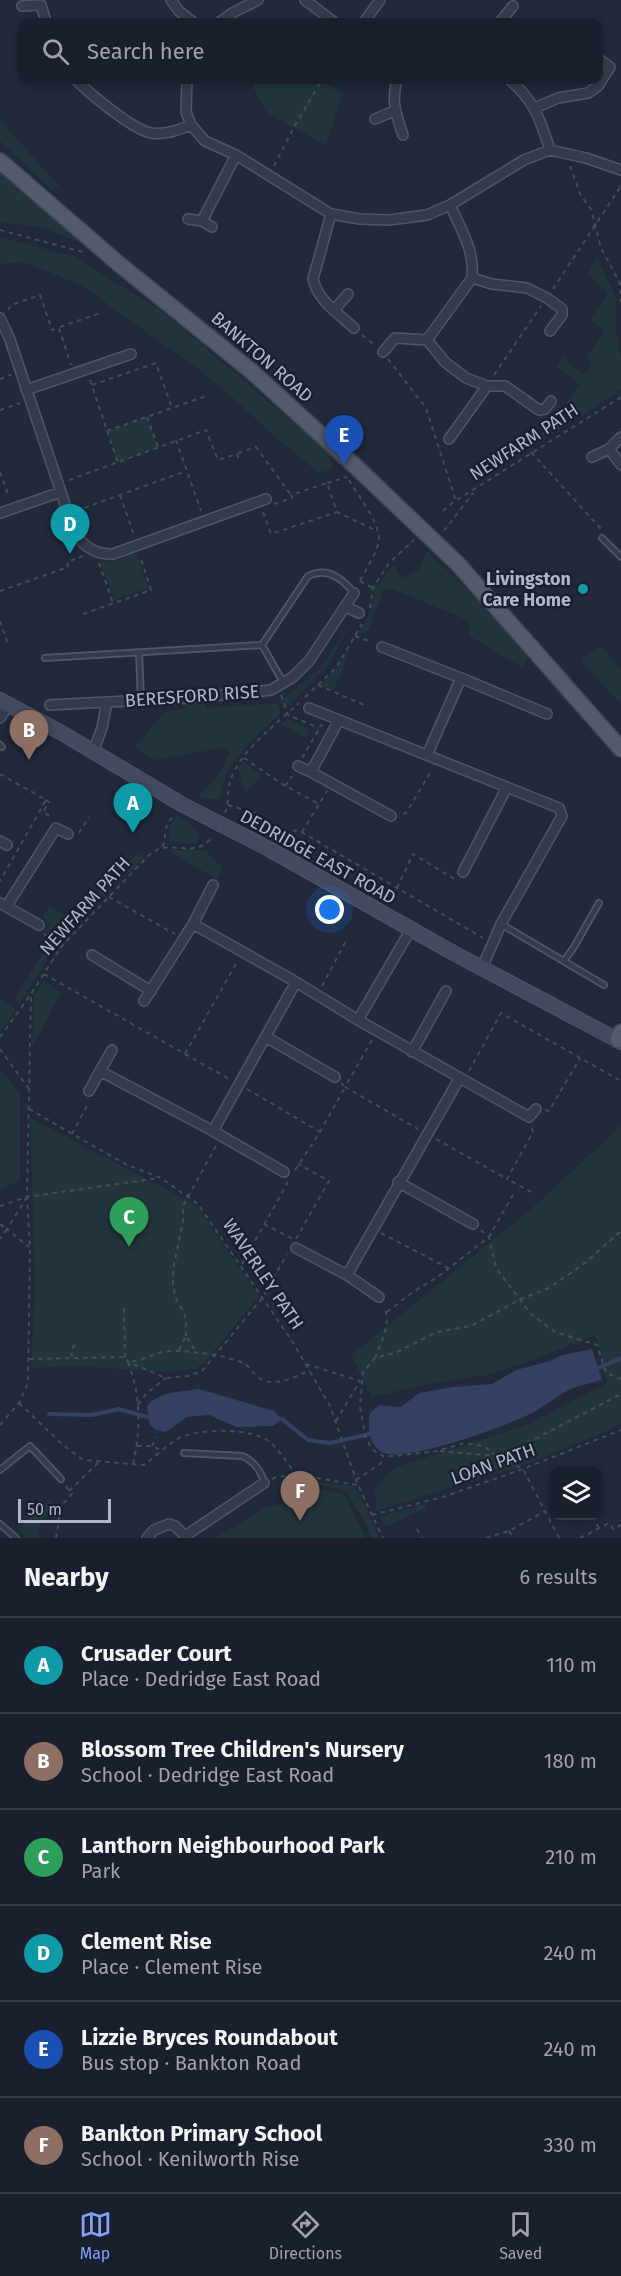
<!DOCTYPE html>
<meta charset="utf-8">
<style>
body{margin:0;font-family:"Fira Sans",sans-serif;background:#222734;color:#f1f3f6}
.controls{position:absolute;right:18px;bottom:18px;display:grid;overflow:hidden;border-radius:12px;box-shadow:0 3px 9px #0003}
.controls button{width:54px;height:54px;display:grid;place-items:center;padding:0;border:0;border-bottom:2px solid #373d48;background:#191f2c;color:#f1f3f6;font:30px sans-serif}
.scale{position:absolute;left:18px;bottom:15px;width:93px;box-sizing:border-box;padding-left:6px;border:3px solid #b0b6c7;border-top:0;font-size:16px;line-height:21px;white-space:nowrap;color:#b0b6c7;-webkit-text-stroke:4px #1a202f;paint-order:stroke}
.you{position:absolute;left:330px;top:910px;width:21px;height:21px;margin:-15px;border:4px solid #fff;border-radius:50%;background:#1a73e8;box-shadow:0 0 0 9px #1a73e833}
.badge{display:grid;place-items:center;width:39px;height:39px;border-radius:50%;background:#81a0fa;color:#fff;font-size:20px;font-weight:700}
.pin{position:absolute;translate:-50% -50px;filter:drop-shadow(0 2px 3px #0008)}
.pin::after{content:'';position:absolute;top:32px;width:21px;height:18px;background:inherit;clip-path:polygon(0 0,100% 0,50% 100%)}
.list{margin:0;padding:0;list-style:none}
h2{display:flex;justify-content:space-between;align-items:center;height:78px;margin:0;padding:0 24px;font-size:26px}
h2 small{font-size:20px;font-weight:400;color:#9fa2a9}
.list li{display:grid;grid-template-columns:39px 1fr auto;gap:18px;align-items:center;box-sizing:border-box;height:96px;padding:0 24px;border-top:2px solid #373d48}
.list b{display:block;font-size:22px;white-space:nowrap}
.list p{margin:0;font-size:20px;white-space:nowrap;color:#9fa2a9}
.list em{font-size:20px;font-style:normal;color:#9fa2a9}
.icon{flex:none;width:33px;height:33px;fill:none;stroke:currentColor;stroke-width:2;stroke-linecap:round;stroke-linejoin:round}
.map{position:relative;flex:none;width:621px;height:1538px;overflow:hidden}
.search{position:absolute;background:#191f2c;box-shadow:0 3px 9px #0003;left:18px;right:18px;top:18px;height:66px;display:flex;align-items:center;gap:15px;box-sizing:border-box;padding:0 21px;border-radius:12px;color:#9fa2a9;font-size:22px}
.sheet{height:654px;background:#191f2c}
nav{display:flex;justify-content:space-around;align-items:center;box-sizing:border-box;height:84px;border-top:2px solid #373d48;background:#191f2c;font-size:16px;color:#9fa2a9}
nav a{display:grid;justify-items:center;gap:3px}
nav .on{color:#81a0fa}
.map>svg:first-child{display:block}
.green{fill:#23353c}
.water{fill:#344162}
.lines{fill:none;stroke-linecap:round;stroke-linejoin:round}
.stream{stroke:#344162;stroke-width:4}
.lane-casing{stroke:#505666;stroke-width:8}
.street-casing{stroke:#505666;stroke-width:12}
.secondary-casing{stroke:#505666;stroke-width:16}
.primary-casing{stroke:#3e4454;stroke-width:18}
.path{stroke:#3e5156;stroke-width:2;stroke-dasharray:4.5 4.5;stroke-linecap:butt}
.lane{stroke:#353b4b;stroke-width:4.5}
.street{stroke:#353b4b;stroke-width:9}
.secondary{stroke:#43495e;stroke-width:14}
.primary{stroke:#535a6b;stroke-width:15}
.culture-dot{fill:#0f9aa8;stroke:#1a202f;stroke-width:2}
.labels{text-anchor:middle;stroke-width:5;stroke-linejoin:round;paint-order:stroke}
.street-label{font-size:18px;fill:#b0b6c7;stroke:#1a202f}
.poi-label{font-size:18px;font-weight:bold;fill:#b0b6c7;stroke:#1a202f;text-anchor:end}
</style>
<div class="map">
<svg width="621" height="1538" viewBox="0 0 621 1538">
<rect width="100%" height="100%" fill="#21293b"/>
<path class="green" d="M256 80H317L343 93 326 145 267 113 253 87Z
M0 120 59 186 51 190 0 141Z
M0 173 83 244 43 228 0 222Z
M0 237 75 257 164 313 328 452 332 469 319 473 273 435 233 398 190 362 147 333 83 286 24 262 0 264Z
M597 257 616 298V335L621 358V390L535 445 533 443 556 416 551 411 555 405 563 408 579 384 557 367 563 357 583 375 592 366 587 357 604 330 590 319 608 293 588 274Z
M147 417 158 447 118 463 107 431Z
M427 551 472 594 527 657 523 668 471 637 468 632 470 621 392 589 384 590 368 630 359 634 372 607 375 588 395 563 397 572 402 578 419 569Z
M136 552 148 588 114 600 101 565 103 561 117 560Z
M353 619 328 666 285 709 282 700 320 668Z
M354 639 334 690 321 685 337 669Z
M600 645 621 669V704L581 661Z
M273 694V698L205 704 206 708 277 703 281 713C255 738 224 761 220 799H204L197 796 216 779 230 752 222 748 154 760 135 747 164 712 186 709 185 703 118 709V705Z
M288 719 309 729 305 738 281 724Z
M244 761 261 776 247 793 241 786 242 777 237 769Z
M176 815 191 824 201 837 196 843 168 842 170 825Z
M168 850H205L223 868 217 880Z
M137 854 144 857 95 905 90 900Z
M88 904 93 909 60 941 46 931 49 924 42 917 49 907 74 918Z
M50 943 56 946 20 1003 14 999Z
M44 981 61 993 32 1048 34 994Z
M0 999 16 1008 0 1033Z
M0 1069 20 1093V1181L0 1189Z
M30 1118 196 1205 259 1296 206 1361 195 1369 165 1372 75 1366 31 1368 35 1289Z
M621 1126V1425L527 1464 376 1511 375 1488 394 1468 524 1426 607 1383 596 1335 533 1360 487 1375 424 1385 372 1397 351 1355 529 1211Z
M313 1481 353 1486 360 1494 379 1538H373L347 1491 312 1483Z
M309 1487 344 1494 366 1538H216L267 1506H276Z
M49 1500 55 1507 39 1524V1538H26L18 1529Z
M425 1504 426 1508 385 1527 380 1517Z"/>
<path class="water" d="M592 1349 602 1380C592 1383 580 1385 571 1389 556 1396 543 1408 528 1415 505 1426 399 1466 380 1451 368 1441 368 1426 370 1413L379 1405 401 1407 419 1393 452 1387 492 1384 516 1370 550 1361 562 1355Z
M199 1389 274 1411 282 1419 273 1426 237 1427 209 1415 187 1417 166 1432 156 1430 150 1425 147 1406C160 1391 180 1392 199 1389Z"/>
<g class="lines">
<path class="stream" d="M598 1368 621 1358
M49 1414 92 1415 119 1409 147 1417
M282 1419 308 1440 330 1443 370 1434"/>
<g class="lane-casing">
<path id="lane" d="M602 538 621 557
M262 645 283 682
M139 653 141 700
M45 658 262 645 308 576C326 567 342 578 354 593
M0 745 2 747
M501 924 604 985
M564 961 574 947 599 903
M184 1453 242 1456C253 1460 262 1472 264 1483
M0 1470 30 1446 61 1479
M0 1524 16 1538"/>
</g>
<g class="street-casing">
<path id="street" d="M171 0 179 11 193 22
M305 0 334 22
M22 6 41 5 46 22
M220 22 234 12 258 0
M364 22 380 0
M500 22 513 6
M76 80C89 93 133 130 151 133 165 135 178 130 191 125
M187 80 186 112 191 125 205 141 236 155 331 214 360 219 389 220 427 215 450 205 524 160 550 150 586 158 621 170
M397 80C391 100 396 115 403 135
M510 80C535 102 540 119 550 150
M535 108 558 98 588 93 598 86 610 67 599 59
M375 119 394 111
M450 205C461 229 475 251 472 278L492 284 527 288 547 298 562 309V315L550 331
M331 214 313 279C318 301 338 313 354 328
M188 219 202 221
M212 227 202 221 236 155
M472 278 427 340 445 362 466 378 487 386H505L539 410 545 409 551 401
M334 310 348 294
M0 318 9 337 61 492 0 513
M383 352 395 338 427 340
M26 390 131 354
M449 439 487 386
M609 449 621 437
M592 457 609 449 621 465
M61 492C71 521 75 555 113 554L266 499
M346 607 359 613
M382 647 461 678 427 755
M461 678 547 714
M107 702 191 698 271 690 293 677 309 661 354 593
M50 705 107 702 102 728 93 752
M309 708 559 808 562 816 501 924 482 968
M0 718 9 704
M339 720 311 772 391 816
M298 766 311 772
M0 841 7 845
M463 872 507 787
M0 903 39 925
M6 907 56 828 68 834
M193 924 213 885
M411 929 358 1020 529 1117 536 1109
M92 955 151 991
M144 1001 193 924 296 982 358 1020
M266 1037 335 1077
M412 1052 446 991
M100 1071 112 1050
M89 1091 100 1071 213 1131
M284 1172 213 1131 296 982
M398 1182 473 1224
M296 1248 347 1275
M379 1297 347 1275 459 1079
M147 1538 154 1530 169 1524 175 1526 185 1536 264 1483"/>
</g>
<g class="secondary-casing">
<path id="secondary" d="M0 700 62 733 183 805 269 849 448 950 621 1042"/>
</g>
<g class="primary-casing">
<path id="primary" d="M0 161 119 264 250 370 354 465 458 564 621 749
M618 1040 621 1032"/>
</g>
<path class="path" d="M274 166 294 127 322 80
M570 166 581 196 591 209 601 248 620 283 621 302
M0 230 83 252
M553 289 621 186
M8 310 11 305 40 295 52 330 59 328 71 365
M60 327 103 312
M362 335 376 346
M388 359 426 408 456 501
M494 375 541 306
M0 379 11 375
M90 380 118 463
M92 385 156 363 172 408
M0 410 20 403
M147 417 158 447
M107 431 209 395
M176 440 201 511
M531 452 602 530
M238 453 256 447 291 495
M0 472 9 497
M69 480 206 430 218 460 237 454 239 459
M349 480C357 494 378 521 379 537 380 549 363 574 358 584
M327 483 347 477
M120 495 134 535
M274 504 292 498 291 495 327 483 337 512 377 531
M76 511 186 471
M443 511 452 503 621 397
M263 512 271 534 337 512
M444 531 473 493
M99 563 113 603
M360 581 373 588
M0 591 68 567 67 562 83 556
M370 608 373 588 389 563 414 540
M83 614 151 590 140 556
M0 621 8 644
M355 636 372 642
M318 685 364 705
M281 695 288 715 319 728
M305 697 336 668 362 624
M244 758 282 784 319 804
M302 758 322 724
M0 774 46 800 0 881
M285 786 292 776
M46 800 49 802 43 812 53 818
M228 805 255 813 276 829 273 837
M225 813C230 801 226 789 232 776 244 748 276 724 299 703
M403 814 406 813 432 770
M276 829 284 833 298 830 483 938
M302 832 327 791
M79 833 89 817
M163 847 167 824 175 814
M397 888 413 854 456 880
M109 897 175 934
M44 934 61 947
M44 974 229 1079
M322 986 347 939
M0 1037 31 994 61 947 149 855C171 836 193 862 213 836
M372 1040 345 1087 418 1129
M0 1049 29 1089
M185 1054 237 962
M469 1071 501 1013 619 1080
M247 1089 320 1132
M29 1109 125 1164 161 1178 198 1204 292 1341 330 1406 358 1485 383 1538
M545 1110 549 1111 580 1058
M532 1128 533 1132 507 1179 533 1193
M72 1134 89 1102
M436 1139 507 1179
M295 1170 320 1132 345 1087 341 1083
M27 1197 7 1229 29 1247
M0 1206 27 1197 159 1178
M0 1224 7 1229 0 1239
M264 1224 293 1239
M481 1230 489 1237 496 1268 531 1314 555 1332 597 1345 606 1373 621 1379
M381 1233 448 1268
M296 1239 329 1181 298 1164
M242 1264 288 1182
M124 1308 125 1357
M387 1312 413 1292 439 1276 489 1237 515 1191
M186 1336V1322L184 1312 177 1301 173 1287V1270L183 1221V1206L217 1144
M179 1350 186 1336 197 1353
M72 1357 71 1351 75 1344
M375 1358C381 1343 392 1322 384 1307
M29 1359 125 1357 128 1362 166 1378 188 1376 202 1371 263 1297 287 1254
M306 1364 360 1381 336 1421
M19 1403 63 1445 83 1460 144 1465C155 1457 166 1446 177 1439 197 1428 254 1427 271 1443 281 1452 289 1466 297 1476
M138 1405 146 1394 166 1378
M0 1425 19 1403 28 1383 30 1248 27 1197 31 994
M137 1446H152L163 1451
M152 1446 156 1437
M440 1451 496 1456 535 1439 621 1394
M133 1464C141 1429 141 1396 128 1362 148 1360 158 1349 181 1351 201 1353 227 1355 245 1364 250 1367 253 1373 258 1377 272 1389 295 1377 310 1370
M272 1479C290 1470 336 1482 357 1485
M356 1480 380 1464 384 1458
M69 1491 100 1461
M372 1515 443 1497 523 1469 621 1430
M592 1516 599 1528
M417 1529 422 1538
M509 1531 513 1538
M56 1538 61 1506 72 1494 65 1485
M486 1538 509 1531 545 1511
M559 1538 523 1469 496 1456 484 1446 465 1443 437 1451 385 1457 373 1450 366 1439 360 1407 363 1372 375 1358 397 1352 437 1332 471 1326 521 1299 549 1288 585 1263 621 1231
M580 1538 609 1523 613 1529 621 1525"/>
<use href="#lane" class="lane"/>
<use href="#street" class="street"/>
<use href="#secondary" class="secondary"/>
<use href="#primary" class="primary"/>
</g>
<circle class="culture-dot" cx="583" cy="589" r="6"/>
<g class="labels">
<g class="street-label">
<text transform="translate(262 357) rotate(41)" y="6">BANKTON ROAD</text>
<text transform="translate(524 442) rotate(-33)" y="6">NEWFARM PATH</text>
<text transform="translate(192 696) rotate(-4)" y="6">BERESFORD RISE</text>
<text transform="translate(318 857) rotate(29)" y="6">DEDRIDGE EAST ROAD</text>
<text transform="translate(85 906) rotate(-48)" y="6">NEWFARM PATH</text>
<text transform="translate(263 1274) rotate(56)" y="6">WAVERLEY PATH</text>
<text transform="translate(493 1464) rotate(-20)" y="6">LOAN PATH</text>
</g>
<g class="poi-label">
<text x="571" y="585">Livingston<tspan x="571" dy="21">Care Home</tspan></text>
</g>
</g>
</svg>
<div class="controls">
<button><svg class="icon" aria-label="layers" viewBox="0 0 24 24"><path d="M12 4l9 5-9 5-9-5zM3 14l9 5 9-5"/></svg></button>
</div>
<div class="scale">50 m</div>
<div class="you"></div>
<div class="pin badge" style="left:133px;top:833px;background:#0f9aa8">A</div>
<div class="pin badge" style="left:29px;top:760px;background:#8d6e63">B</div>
<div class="pin badge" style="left:129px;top:1247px;background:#2e9e5b">C</div>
<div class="pin badge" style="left:70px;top:554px;background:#0f9aa8">D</div>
<div class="pin badge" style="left:344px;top:465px;background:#1a4fb4">E</div>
<div class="pin badge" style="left:300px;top:1521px;background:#8d6e63">F</div>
<div class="search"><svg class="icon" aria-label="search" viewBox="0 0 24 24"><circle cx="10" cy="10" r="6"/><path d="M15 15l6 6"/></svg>Search here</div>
</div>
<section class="sheet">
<h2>Nearby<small>6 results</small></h2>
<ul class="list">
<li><span class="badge" style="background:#0f9aa8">A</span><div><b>Crusader Court</b><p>Place · Dedridge East Road</p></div><em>110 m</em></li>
<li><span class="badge" style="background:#8d6e63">B</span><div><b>Blossom Tree Children's Nursery</b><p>School · Dedridge East Road</p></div><em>180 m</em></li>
<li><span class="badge" style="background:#2e9e5b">C</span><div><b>Lanthorn Neighbourhood Park</b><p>Park</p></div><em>210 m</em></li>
<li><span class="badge" style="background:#0f9aa8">D</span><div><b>Clement Rise</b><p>Place · Clement Rise</p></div><em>240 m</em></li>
<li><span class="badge" style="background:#1a4fb4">E</span><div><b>Lizzie Bryces Roundabout</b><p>Bus stop · Bankton Road</p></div><em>240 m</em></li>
<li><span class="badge" style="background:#8d6e63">F</span><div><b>Bankton Primary School</b><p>School · Kenilworth Rise</p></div><em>330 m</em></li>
</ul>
</section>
<nav>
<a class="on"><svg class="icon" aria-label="map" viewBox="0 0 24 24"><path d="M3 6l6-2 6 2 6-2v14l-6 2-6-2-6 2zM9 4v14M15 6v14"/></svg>Map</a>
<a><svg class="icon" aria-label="directions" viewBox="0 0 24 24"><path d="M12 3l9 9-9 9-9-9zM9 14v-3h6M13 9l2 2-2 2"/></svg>Directions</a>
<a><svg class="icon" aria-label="saved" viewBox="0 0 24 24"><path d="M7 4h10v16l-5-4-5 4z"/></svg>Saved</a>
</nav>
